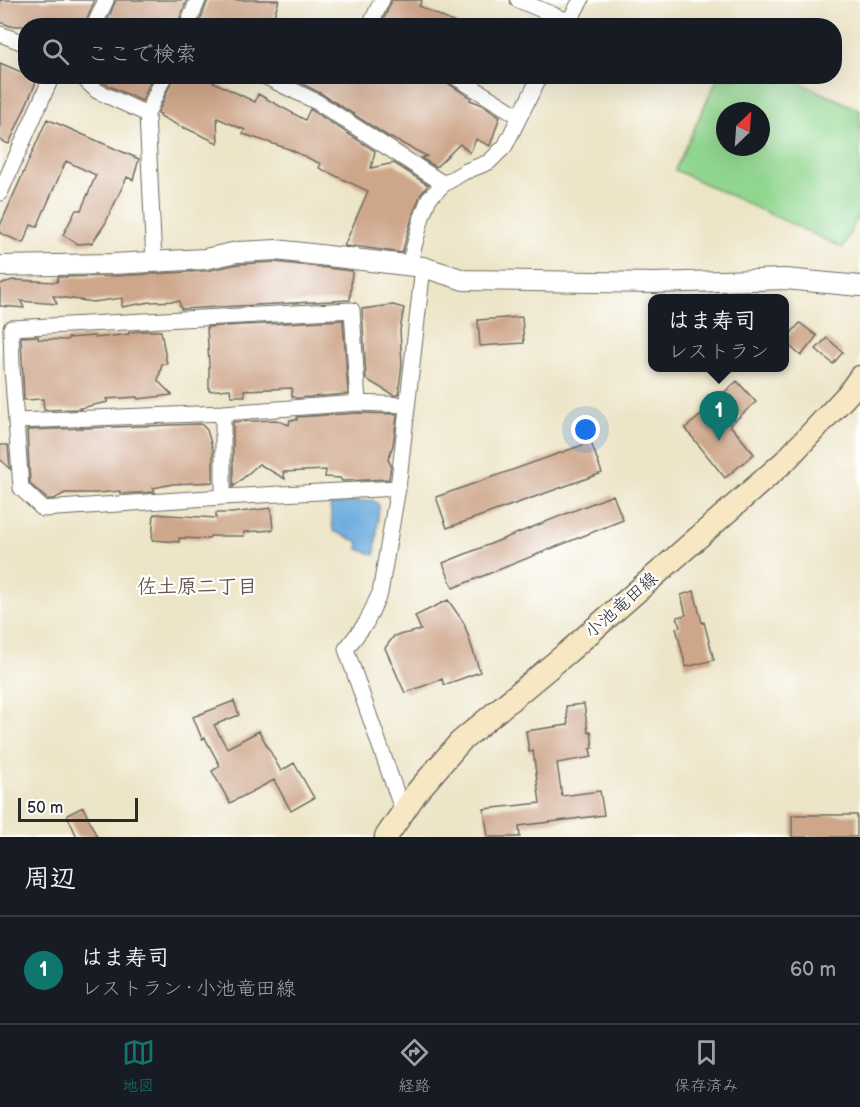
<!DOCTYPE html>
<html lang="ja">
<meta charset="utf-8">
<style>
body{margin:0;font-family:"Balsamiq Sans","Klee One",sans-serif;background:#242831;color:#f1f3f6}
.compass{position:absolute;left:716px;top:102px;width:54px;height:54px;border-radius:50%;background:#171b24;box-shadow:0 6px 24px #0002;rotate:25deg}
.scale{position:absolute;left:18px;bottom:15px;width:120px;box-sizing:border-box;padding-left:6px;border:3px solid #2b2b2b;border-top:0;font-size:16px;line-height:21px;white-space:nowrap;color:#2b2b2b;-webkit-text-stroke:4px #fff;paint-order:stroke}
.you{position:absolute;left:586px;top:430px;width:21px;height:21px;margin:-15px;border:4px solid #fff;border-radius:50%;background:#1a73e8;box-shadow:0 0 0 9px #1a73e833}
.badge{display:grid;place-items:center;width:39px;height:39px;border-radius:50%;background:#0f766e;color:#fff;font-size:20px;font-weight:700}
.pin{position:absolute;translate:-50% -50px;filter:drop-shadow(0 2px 3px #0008)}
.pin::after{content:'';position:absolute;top:32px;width:21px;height:18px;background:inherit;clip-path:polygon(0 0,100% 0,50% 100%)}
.popup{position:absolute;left:648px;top:294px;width:141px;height:78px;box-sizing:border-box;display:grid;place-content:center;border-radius:12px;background:#171b24;filter:drop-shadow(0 2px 4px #0005);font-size:20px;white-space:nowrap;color:#9ea1a6}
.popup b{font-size:22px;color:#f1f3f6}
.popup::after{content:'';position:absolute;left:50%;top:100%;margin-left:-12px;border:12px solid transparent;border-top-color:#171b24}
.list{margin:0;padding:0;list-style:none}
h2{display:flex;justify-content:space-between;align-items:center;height:78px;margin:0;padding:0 24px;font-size:26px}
h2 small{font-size:20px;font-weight:400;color:#9ea1a6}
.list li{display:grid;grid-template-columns:39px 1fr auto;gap:18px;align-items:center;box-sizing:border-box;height:108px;padding:0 24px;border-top:2px solid #363941}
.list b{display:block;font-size:22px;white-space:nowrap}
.list p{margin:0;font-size:20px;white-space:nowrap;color:#9ea1a6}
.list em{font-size:20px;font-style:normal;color:#9ea1a6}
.icon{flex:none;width:33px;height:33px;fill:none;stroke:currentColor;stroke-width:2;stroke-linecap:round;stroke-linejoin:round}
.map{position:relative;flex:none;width:860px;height:837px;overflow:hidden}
.search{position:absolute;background:#171b24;box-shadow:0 6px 24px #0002;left:18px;right:18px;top:18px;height:66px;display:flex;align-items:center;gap:15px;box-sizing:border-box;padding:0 21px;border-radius:24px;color:#9ea1a6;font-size:22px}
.sheet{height:186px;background:#171b24}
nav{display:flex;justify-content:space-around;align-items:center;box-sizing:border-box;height:84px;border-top:2px solid #363941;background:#171b24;font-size:16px;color:#9ea1a6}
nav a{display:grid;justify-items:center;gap:3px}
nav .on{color:#0f766e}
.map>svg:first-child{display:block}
.green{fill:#91d68f;stroke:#5e805d;stroke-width:1.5;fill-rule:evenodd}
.water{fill:#6cacdf;stroke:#4c6c85;stroke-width:1.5}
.building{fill:#cea68a}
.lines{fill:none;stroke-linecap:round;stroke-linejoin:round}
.minor-casing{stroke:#6f6c62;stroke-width:17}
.tertiary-casing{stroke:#6f6c62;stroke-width:22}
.secondary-casing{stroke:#6f6c62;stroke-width:25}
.minor{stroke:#fff;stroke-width:15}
.tertiary{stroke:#fff;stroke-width:20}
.secondary{stroke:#f7e8c3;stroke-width:22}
.labels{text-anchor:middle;stroke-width:4.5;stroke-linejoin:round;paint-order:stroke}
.street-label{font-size:18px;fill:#2b2b2b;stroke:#fff}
.neighbourhood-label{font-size:20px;font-weight:bold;fill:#64564c;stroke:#fff}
</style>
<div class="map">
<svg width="860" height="837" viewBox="0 0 860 837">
<rect width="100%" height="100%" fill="#fff"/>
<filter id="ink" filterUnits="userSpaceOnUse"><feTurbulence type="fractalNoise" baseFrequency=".0167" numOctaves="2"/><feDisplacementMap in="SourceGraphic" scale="12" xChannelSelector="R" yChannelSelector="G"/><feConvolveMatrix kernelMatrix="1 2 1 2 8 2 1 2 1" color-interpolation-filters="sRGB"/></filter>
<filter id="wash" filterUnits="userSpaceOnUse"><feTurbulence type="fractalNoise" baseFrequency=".008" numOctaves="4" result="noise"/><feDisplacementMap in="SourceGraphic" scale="24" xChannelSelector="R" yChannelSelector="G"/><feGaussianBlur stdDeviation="1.35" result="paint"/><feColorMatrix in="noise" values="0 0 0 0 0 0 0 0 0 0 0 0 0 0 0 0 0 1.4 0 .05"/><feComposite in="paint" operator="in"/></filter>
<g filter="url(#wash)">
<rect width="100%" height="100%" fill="#ede5c8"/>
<path class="green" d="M718 77H787L860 110V211L843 248 675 170ZM725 111H761V147H725Z"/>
<path class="water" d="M373 500 379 505 375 555 358 549 359 542 333 531 330 505Z"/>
<g id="blocks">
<path class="building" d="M0 0H95L84 26H71L63 22 61 26H10L0 22Z
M116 0H187L177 26H105Z
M208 0H279L271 26H198Z
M392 0H422L419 6 461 26H385L382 23Z
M0 63 26 74V76L37 80 9 144 0 140Z
M96 76H153L142 101 103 83Z
M174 76H213L211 81 255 102 258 94 305 120 310 109 375 151 371 168 394 163 428 185 420 195 413 214 402 253 354 246V247L344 246 368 191 319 168 321 164 289 149 243 134 245 130 217 118 218 143 183 127V128L160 116 161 114 158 113Z
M287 76H432L444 83 445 80 449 84 471 98 470 100 483 105 500 116 490 146 476 139 470 153 460 144 436 167 421 158 427 156 389 137 322 94Z
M47 119 139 159 133 180 127 177 105 224 92 243 78 244 63 235 76 210H81L96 175 66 161 37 227 31 225 23 243 0 233V226Z
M276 262 352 271 350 300 181 309 179 301 150 302 122 307V298L93 302 53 296 57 304 21 301 24 308 0 306V284L13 280 57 282 58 277 113 276 206 271 239 264Z
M393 305 404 308 400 330 402 364 398 395H393L366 379 362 309Z
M522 317 524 343 480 346 478 320Z
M343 320 348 394 297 398 292 397V388L244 390 245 396H231L230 389 209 391V365L207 327Z
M800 323 817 336 801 356 785 342V340Z
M144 331H161L167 364H162L158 381 172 395 138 399 137 397 106 399 108 402 80 408 82 409 44 410 43 399 24 400 21 337 38 336V339L67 340 68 338 94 336 95 338 129 334V332Z
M827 338 843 352 833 364 816 349Z
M737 381 756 402 730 425 754 454 725 478 685 428 720 400 718 398Z
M358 413 397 414 393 445 388 460 391 465 389 479 342 481 340 478 325 477 326 470 283 472 285 479 259 464 233 487V422L276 420 289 425 290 420H297V417Z
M201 424 207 430 213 450V482L173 484 153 488 155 492 120 494V491L98 493H65L54 499H47L30 484 27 430Z
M591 442 602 473 447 528 436 497Z
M0 445H8L10 469 0 459Z
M613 495 623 520 453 588 443 563Z
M271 508 273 530 244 532V536H210L209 539 179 538V542L152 540 154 514 216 518V513H232Z
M694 591 702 623 704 622 714 660 686 667 676 628 680 627 677 617 686 615 681 595Z
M448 600 464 623 480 672 444 685 442 679 405 693 385 648 394 636 421 630 415 616Z
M234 701 239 715 214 725 227 748 259 731 281 771 294 763 314 798 291 811 274 780 230 803 212 771 220 766 205 738 202 739 193 717Z
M584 704 588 732 591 731 593 748 590 749 592 757 557 763 562 796 600 791 604 815 519 826 520 837H488L484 809 540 803 533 751 529 752 526 731 568 725 566 706Z
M83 807 97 837H77L67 815Z
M792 815H857V837H792Z"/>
</g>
</g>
<g filter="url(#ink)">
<use href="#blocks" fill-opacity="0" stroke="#6f6c62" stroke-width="1.5"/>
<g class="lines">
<g class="minor-casing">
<path id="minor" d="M518 0 568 21
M94 26 106 0
M187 26 198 0
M371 26 370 25 382 0
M566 26 581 0
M0 34 26 44
M81 76 97 91 147 114
M264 76 317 102 444 184
M454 76 519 116
M0 193 52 76
M154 262 147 114 164 76
M409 265 422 217 429 198 444 184 464 172 489 162 505 146 540 76
M358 403 352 310 11 328 12 368 16 421 223 413 358 403 407 405
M223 413V497
M16 421 21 488 43 509 223 497 398 488
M403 812 346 649 366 623 380 593 398 488 423 267"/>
</g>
<g class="tertiary-casing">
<path id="tertiary" d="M0 266 112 264 205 259 237 252 276 250 423 267 464 280 655 283 785 279 860 286"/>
</g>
<g class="secondary-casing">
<path id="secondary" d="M386 837 416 793 460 742 568 652 785 461 848 394 860 377"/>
</g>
<use href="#minor" class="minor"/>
<use href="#tertiary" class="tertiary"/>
<use href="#secondary" class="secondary"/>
</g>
</g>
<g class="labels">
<g class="street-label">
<text transform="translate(621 605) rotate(-41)" y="6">小池竜田線</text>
</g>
<g class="neighbourhood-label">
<text x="197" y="593">佐土原二丁目</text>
</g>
</g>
</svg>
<svg class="compass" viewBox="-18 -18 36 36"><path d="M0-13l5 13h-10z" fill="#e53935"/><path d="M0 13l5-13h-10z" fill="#9ea1a6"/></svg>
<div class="scale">50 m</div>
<div class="you"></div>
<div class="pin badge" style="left:719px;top:441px">1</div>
<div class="popup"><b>はま寿司</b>レストラン</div>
<div class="search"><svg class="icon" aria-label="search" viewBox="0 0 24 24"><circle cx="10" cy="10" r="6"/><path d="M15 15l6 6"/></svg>ここで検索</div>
</div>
<section class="sheet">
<h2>周辺<small></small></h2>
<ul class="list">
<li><span class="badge">1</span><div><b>はま寿司</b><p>レストラン · 小池竜田線</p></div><em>60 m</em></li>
</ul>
</section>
<nav>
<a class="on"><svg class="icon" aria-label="map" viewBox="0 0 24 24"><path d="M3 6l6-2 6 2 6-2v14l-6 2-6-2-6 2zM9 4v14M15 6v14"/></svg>地図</a>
<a><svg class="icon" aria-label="directions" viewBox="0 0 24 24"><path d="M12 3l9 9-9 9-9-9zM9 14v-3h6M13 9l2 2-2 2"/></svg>経路</a>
<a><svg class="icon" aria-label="saved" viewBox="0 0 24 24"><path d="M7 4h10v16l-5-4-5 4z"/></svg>保存済み</a>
</nav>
